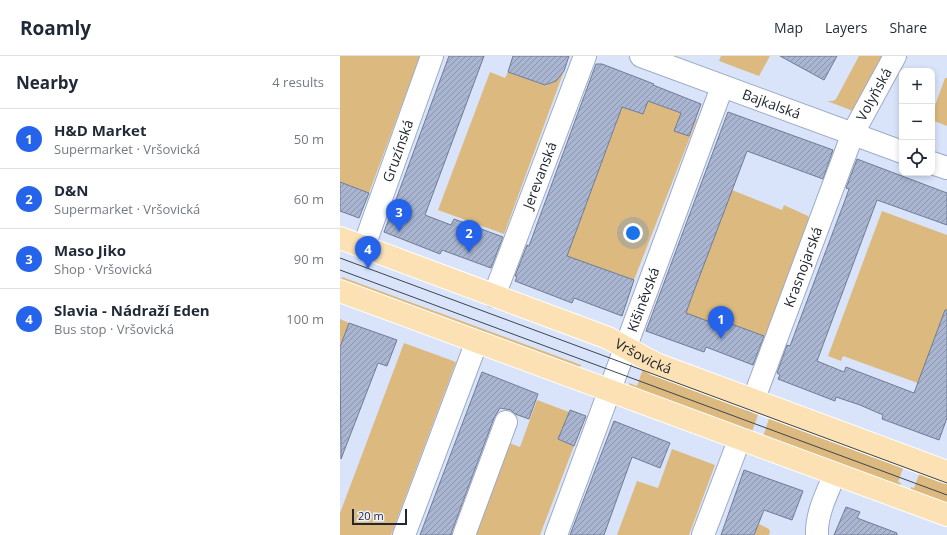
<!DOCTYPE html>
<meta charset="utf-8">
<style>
body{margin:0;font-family:"Open Sans",sans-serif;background:#f2f2f3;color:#1f2937}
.controls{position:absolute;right:12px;top:12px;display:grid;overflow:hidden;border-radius:8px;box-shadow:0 2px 6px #0003}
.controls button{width:36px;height:36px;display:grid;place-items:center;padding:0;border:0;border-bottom:1px solid #e0e1e3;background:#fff;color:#1f2937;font:20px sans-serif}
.scale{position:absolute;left:12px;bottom:10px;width:55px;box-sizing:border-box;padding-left:4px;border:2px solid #222731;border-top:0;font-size:11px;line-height:14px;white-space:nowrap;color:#222731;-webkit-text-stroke:3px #ecf1fd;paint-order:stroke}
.you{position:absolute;left:293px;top:177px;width:14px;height:14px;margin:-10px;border:3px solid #fff;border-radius:50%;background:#1a73e8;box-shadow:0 0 0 6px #1a73e833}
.badge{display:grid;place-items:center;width:26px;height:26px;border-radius:50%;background:#2563eb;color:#fff;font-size:13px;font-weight:700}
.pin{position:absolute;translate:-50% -33px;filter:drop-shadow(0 1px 2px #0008)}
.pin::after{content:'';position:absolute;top:21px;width:14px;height:12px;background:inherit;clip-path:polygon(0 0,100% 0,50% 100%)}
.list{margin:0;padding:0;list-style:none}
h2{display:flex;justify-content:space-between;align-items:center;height:52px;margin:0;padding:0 16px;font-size:17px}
h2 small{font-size:13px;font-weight:400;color:#747a83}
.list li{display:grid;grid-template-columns:26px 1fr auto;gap:12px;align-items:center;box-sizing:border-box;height:60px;padding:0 16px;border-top:1px solid #e0e1e3}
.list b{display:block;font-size:15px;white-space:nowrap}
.list p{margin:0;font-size:13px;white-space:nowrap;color:#747a83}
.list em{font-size:13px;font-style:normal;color:#747a83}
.icon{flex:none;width:22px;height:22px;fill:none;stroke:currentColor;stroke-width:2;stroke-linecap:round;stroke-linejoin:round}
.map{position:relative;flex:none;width:607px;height:479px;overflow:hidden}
header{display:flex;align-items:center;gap:24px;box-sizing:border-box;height:56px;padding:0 20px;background:#fff;border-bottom:1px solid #e0e1e3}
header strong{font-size:19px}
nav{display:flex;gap:22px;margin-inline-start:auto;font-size:14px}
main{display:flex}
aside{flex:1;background:#fff}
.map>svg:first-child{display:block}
.green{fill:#dcba7f}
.building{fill:url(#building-hatch);stroke:#707c95}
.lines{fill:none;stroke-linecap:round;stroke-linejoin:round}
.minor-casing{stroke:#9eabc6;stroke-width:24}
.major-casing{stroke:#fff;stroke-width:24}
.minor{stroke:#fff;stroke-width:22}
.major{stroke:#fbe1b3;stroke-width:22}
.tram{stroke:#3e4450;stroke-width:1}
.labels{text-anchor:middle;stroke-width:3.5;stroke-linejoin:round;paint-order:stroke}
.street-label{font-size:14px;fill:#222731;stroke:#ecf1fd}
</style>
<header>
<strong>Roamly</strong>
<nav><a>Map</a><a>Layers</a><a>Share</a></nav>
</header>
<main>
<aside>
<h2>Nearby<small>4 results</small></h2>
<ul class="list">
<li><span class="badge">1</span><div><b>H&amp;D Market</b><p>Supermarket · Vršovická</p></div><em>50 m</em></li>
<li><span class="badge">2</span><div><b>D&amp;N</b><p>Supermarket · Vršovická</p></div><em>60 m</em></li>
<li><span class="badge">3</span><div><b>Maso Jiko</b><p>Shop · Vršovická</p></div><em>90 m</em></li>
<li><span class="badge">4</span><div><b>Slavia - Nádraží Eden</b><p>Bus stop · Vršovická</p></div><em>100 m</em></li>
</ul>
</aside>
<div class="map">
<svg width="607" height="479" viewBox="0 0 607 479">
<defs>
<pattern id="building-hatch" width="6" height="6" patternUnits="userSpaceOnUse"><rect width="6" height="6" fill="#a9b5d1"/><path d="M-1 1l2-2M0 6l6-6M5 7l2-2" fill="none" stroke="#8993aa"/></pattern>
</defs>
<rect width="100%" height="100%" fill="#d9e4fb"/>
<path class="green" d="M0 0H80L29 137 0 126Z
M381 0H430L419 20 379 5Z
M519 0H545L513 55 487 45H493L496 43Z
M224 15 164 178 98 154 150 16 165 22 168 16 207 30 208 28 216 25Z
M605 22H607V70L592 64V58Z
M308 45 341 57 335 75 349 80 356 62 357 63 294 224 247 207H217L229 194 277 65 276 49 302 58Z
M392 134 442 154 444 149 468 160 469 163 425 281 375 262 373 267 343 263Z
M542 155 607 179V259L586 330 503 300 501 305 488 300Z
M2 221 241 309 238 316 0 227Z
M0 263 9 267 0 292Z
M64 287 116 306 51 479H0V457Z
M304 310 420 353 411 379 289 332V327L297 330Z
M197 344 229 356 218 383 234 390 200 479H134L161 384 180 391Z
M431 357 565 407 558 426 561 427 558 435 422 383Z
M332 393 375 409 349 479H277L297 425 318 432Z
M581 413 607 423V453L569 439 571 431 574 432Z
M419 468 429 473 430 476 429 479H414Z"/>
<path class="building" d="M109 0H144L85 159 111 169 114 163 163 181 151 212 102 194 100 198 44 176Z
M173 0H229L224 15 216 25 205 29 168 16Z
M440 0H497L484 24Z
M256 8H262L314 28 313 29 361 48 349 80 334 75 341 57 308 45 303 58 282 51 227 200 294 224 282 260 234 242 232 247 175 225 177 221 175 220 187 189 189 190Z
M388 56 493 94 483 123 407 95 351 243 346 257 373 267 375 262 424 280 413 309 366 291 364 296 306 275Z
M517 103 607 137V169L537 144 477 305 504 316 506 311 574 337 605 254H607V362L599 384 542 363 543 359 520 349 496 341 495 345 438 323 440 319 437 317 447 289 450 290 504 147 509 133 506 132Z
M0 126 29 137 19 162 0 155Z
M9 267 57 284 47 310 38 307 1 403 0 291Z
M142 316 198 338 189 363 175 358 171 354 160 352 154 362 112 475V479H80Z
M230 354 246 360 234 390 218 383Z
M274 365 330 387 320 412 292 401 264 479H230Z
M404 414 463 435 452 464 424 454 414 479H381Z
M506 451 520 456 517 462 557 477V479H494Z"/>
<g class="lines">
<g class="minor-casing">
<g id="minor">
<path id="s1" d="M301 0 562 96"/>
<path d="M592 107 607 112"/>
<path id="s2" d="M24 190 92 0"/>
<path id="s3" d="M154 240 245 0"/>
<path id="s4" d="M413 345 513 77 555 0"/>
<path d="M64 479 137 285"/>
<path d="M124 479 166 366"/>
<path id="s5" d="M216 479 382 31"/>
<path d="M363 479 400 382"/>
<path d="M477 479C476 458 487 437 495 418"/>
</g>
</g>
<g class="major-casing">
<g id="major">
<path id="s6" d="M0 182 268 282 316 308 607 416"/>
<path d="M0 235 607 459"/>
</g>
</g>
<use href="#minor" class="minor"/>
<use href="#major" class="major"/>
<path class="tram" d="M0 202 607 427
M0 214 607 439"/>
</g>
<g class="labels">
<g class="street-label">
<text dy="5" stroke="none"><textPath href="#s4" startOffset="330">Volyňská</textPath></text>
<text dy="5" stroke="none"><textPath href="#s1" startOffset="139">Bajkalská</textPath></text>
<text dy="5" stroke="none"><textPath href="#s2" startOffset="101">Gruzínská</textPath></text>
<text dy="5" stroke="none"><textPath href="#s3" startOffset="129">Jerevanská</textPath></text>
<text dy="5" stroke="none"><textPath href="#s4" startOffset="143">Krasnojarská</textPath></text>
<text dy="5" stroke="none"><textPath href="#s5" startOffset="251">Kišiněvská</textPath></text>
<text dy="5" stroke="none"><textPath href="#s6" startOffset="326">Vršovická</textPath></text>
</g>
</g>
</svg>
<div class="controls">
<button>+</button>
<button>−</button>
<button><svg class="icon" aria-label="locate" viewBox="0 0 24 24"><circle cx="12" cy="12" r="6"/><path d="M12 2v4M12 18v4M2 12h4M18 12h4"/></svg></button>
</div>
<div class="scale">20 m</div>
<div class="you"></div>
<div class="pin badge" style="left:381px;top:283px">1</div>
<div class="pin badge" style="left:129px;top:197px">2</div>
<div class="pin badge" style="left:59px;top:176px">3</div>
<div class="pin badge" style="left:28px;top:213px">4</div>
</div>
</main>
